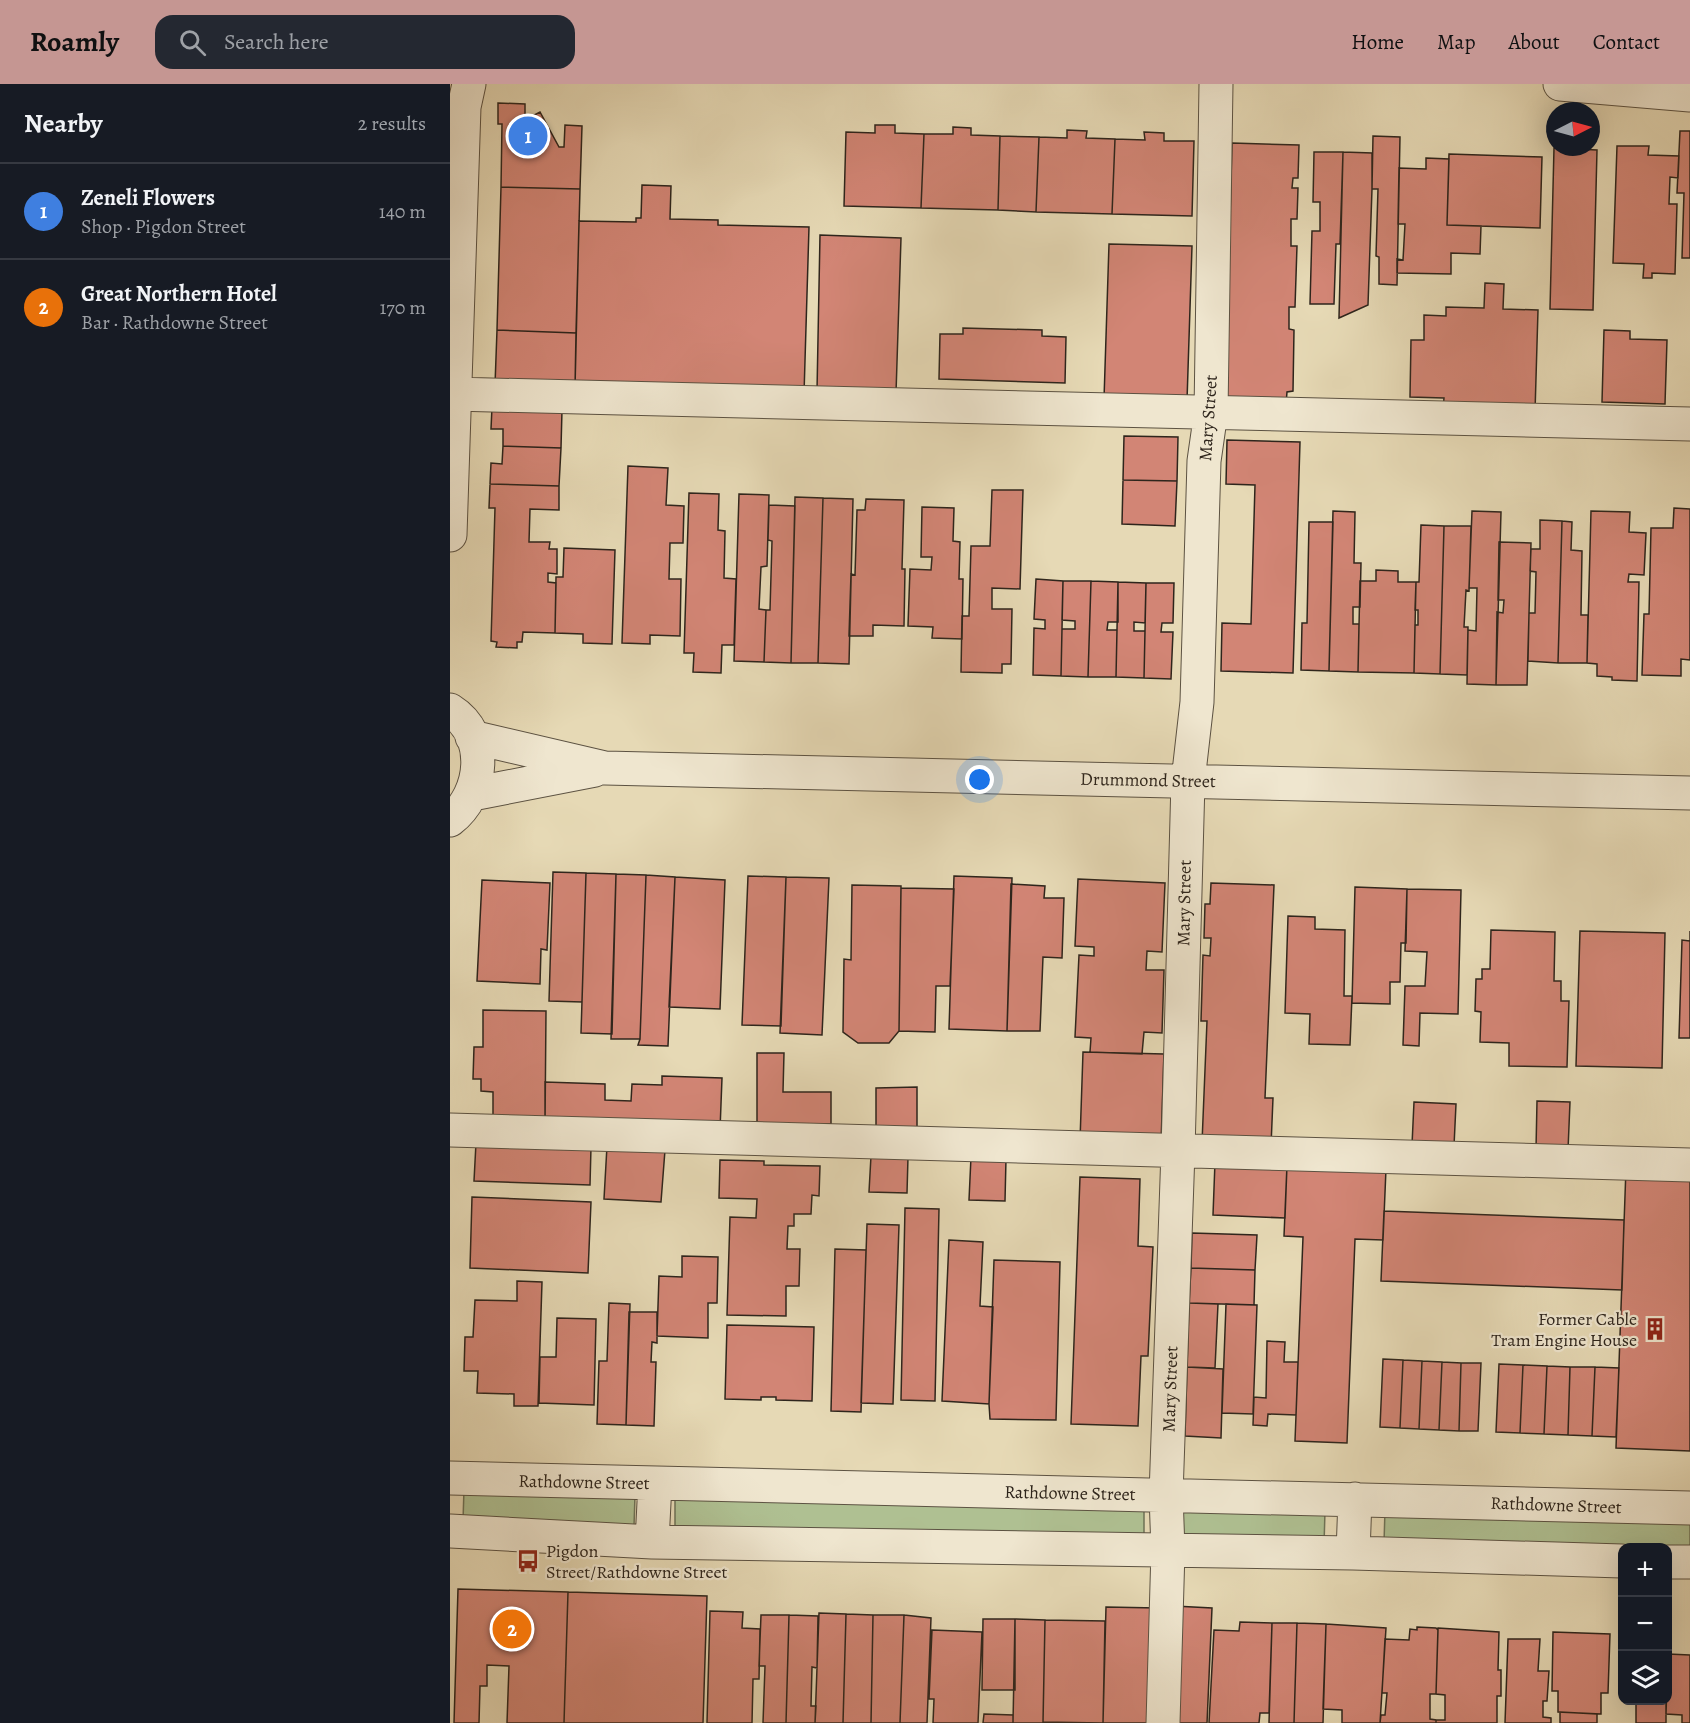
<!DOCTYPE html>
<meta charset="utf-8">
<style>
body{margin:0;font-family:Alegreya,serif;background:#242831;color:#f1f3f6}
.controls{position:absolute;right:18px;bottom:18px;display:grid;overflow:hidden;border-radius:12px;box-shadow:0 6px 24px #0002}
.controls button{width:54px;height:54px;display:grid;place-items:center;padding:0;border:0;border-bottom:2px solid #363941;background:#171b24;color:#f1f3f6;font:30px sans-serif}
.compass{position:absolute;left:1096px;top:18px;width:54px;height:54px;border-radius:50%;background:#171b24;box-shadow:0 6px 24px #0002;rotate:84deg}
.you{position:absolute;left:530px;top:696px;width:21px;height:21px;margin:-15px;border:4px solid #fff;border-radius:50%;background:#1a73e8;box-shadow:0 0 0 9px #1a73e833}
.badge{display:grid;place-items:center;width:39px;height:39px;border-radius:50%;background:#c59692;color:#fff;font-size:20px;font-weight:700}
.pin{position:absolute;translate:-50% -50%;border:3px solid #fff;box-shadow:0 2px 6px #0006}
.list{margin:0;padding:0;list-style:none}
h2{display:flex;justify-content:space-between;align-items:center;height:78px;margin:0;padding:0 24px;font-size:26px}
h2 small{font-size:20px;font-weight:400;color:#9ea1a6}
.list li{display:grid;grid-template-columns:39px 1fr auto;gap:18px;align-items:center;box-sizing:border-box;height:96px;padding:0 24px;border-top:2px solid #363941}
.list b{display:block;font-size:22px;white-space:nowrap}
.list p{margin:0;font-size:20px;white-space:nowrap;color:#9ea1a6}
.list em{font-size:20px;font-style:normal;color:#9ea1a6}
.icon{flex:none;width:33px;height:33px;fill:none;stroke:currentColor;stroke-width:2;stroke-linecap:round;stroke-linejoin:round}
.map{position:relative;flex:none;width:1240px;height:1639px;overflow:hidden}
header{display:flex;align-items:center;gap:36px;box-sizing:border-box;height:84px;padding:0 30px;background:#c59692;color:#111}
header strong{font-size:28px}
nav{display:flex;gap:33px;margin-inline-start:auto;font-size:21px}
.search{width:420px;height:54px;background:#242831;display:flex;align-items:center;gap:15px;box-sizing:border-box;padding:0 21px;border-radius:18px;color:#9ea1a6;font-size:22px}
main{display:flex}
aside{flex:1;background:#171b24}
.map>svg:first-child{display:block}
.green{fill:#afc092;stroke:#6e7257;stroke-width:1.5}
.building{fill:#d28575;stroke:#2e251c;stroke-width:1.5}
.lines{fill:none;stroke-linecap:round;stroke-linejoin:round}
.minor-casing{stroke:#5c5242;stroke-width:35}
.minor{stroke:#efe6cf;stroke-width:33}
.labels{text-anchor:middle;stroke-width:4.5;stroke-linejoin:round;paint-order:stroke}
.street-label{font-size:18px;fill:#2e251c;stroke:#efe6cf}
.poi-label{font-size:18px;fill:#2e251c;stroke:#efe6cf;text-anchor:end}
</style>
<header>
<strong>Roamly</strong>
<div class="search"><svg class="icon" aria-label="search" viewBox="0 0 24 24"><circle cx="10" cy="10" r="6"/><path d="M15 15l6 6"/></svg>Search here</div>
<nav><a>Home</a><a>Map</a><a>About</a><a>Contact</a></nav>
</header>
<main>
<aside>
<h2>Nearby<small>2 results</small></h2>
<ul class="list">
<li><span class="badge" style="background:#3f7fe0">1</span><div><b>Zeneli Flowers</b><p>Shop · Pigdon Street</p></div><em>140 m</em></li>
<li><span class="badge" style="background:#e8710a">2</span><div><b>Great Northern Hotel</b><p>Bar · Rathdowne Street</p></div><em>170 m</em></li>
</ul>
</aside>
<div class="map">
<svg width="1240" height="1639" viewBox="0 0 1240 1639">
<rect width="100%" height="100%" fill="#e6d9b5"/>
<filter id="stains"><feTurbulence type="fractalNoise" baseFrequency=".00333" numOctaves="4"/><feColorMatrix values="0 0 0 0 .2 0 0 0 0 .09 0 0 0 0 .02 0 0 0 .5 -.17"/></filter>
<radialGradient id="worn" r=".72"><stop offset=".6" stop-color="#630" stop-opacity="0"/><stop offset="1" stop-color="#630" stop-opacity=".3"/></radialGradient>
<path class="green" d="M14 1405 185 1411 184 1442 13 1437Z
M225 1412 694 1424V1458L225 1445Z
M732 1422 875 1427 874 1461 732 1456Z
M935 1426 1240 1433V1465L934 1459Z"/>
<path class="building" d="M48 19 75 20V36L90 28 109 63H114L115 41 132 42 130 105 51 103 52 40H48Z
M425 41H445V49L474 50 471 124 394 122 396 48 425 49Z
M503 43 521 44V51L550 52 548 126 471 124 474 50H503Z
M617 46 637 47 636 54 665 55 662 130 586 128 589 53 617 54Z
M1230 47H1240V174H1232L1234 109H1227Z
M694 48 714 49V57H744L742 132 662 130 665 55 695 56Z
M550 52 589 53 586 128 548 126Z
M923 52 950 53 947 201 929 200V173L926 172 928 105H922Z
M782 59 849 61 848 94H843L842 104H848L847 135H841V162H847L845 223H839V245L844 246 843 307 837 308 836 320 775 319Z
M1167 62H1199L1198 71 1229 72 1228 94 1220 93 1219 120H1227L1225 190 1202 189V194H1193L1194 180 1163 179Z
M1104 64 1147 66 1143 226 1100 225Z
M864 68H893L890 160H886L884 220H860L862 147H870V118H863Z
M893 68 922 69V105L918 221 889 234Z
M999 70 1092 73 1090 144 997 141Z
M976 74 999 75 997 141 1031 142 1030 170 1001 169V190L947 189V175L953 176 955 140H948L949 84 976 85Z
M192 101 221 102 220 135 268 136V141L359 143 354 310 125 304 129 137 186 138V134H191Z
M51 103 130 105 126 249 47 246Z
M370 151 451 154 446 309 367 307Z
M659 160 742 162 737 317 654 315Z
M1035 199 1054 200 1053 225 1088 226 1085 328 993 325 994 314 960 313 961 256H974V231L996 232V223L1034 224Z
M513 244 592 246V252L616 253 615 299 489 295 490 250H513Z
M47 246 126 249 125 304 45 301Z
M1154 246 1180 247V255L1217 256 1215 320 1152 318Z
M42 323 112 326 111 364 53 362V345H41Z
M674 352 728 353 727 397 673 396Z
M777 356 850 358 843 589 771 587 772 539 801 540 805 401 776 400Z
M53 362 111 364 109 402 40 400 41 379 52 380Z
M178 382 218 384 216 421 234 422 233 459H220L219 495H231L230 552 200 551V560L172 559Z
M673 396 727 397 725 442 672 440Z
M40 400 109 402V426L80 425 79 458H100L99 465H107V490L98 489V498L106 499 105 549 73 548 72 558H67V564L46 563 47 558 41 557 45 424H39Z
M542 406H573L570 505 542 504V525H562L561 580H552V589L511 588 512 532H519L521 462H540Z
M239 409 269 410 268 446 275 447 274 494 286 495 284 561H272L271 589 243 588 244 569H234Z
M289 410 319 411 317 482 311 483 309 525 316 526 314 578 284 577Z
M345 413 373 414 368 579H341Z
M373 414 403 415 399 580 368 579Z
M416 415 454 416 452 485H455L454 542 423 541V552H399L401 490 405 491 407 426H415Z
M319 421 345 422 341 579 314 578 316 526H320L322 457 318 456Z
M472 423 504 424 503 457 510 458 509 495H513L512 555 482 554 483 543 458 542 460 485 481 486 482 473H471Z
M1224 424 1240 425V576L1231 575V592L1192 591 1194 530H1199L1201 444H1223Z
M883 427 905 428 904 479H911L910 523H903V540H909L908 588 879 587Z
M1022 427 1051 428 1046 601 1017 600 1018 546 1026 547 1027 504H1019Z
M1141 427 1180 428 1179 448 1196 449 1194 491 1179 490 1178 498H1189L1187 597 1162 596V593L1147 592V580L1137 579Z
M1090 436 1112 437 1108 579 1078 577 1079 529H1085L1086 488 1080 487 1081 465H1090Z
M1112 437 1122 438 1121 466 1132 467 1131 531H1138L1137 579H1108Z
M859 438H883L879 587 851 586 852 539H857Z
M971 441 994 442 990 590 964 589 965 541H968V526H965L966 498H969Z
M994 442H1021L1019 507 1016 506 1014 543H1018L1017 591 990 590Z
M1049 458 1081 459 1077 601H1046L1047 528 1053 529 1054 516H1048Z
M114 464 165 466 162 560 133 559V550L105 549 106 493H113Z
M926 486 948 487V498H966L964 589 908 588 910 497H926Z
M586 495 613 497 611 592 583 591 584 544 595 545V536L584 535Z
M613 497H641L638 593 611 592 612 545H625V537L612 536Z
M641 497 668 498V538H658L657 546H667L666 593H638Z
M668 498 696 499 695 539 684 538V547H695L694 594 666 593Z
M696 499H724L723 539H712L711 548H723L721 595 694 594Z
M103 788 136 789 132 918 99 917Z
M136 789 166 790 162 950 131 949Z
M166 790 196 791 190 955H161Z
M196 791 225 793 218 962 188 961 190 955Z
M298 792 336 793 331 942 292 941Z
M504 792 562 794 557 947 499 945Z
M225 793 275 796 270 925 219 923Z
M336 793 379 794 372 951 330 949Z
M628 795 715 799 712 868 697 867 696 886H714L712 949 694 948 692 970 640 968 641 954 625 953 629 871 644 872V863L625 862Z
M32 796 100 799 97 866 91 865 90 900 27 897Z
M761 799 824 801 815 1014H823L821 1062 752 1059 757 937H751L753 871 760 872 761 854H754L755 820H760Z
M561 800 595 802 594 814H614L612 874 593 873 590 947H557Z
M402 801 451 802 449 947 439 959H408L393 948 394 875 401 876Z
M905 803 957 805 956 859H951L950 898H940V920L902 919Z
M451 804 504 805 500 902H486L485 948 449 947Z
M957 805 1011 806 1008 930 970 929 969 962 953 961 955 902H975L977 868 955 867Z
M838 832 865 833V845L895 846 894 912H902L900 961 859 960 860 930 835 929Z
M1041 846 1105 848 1104 897H1111V917H1119L1117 983 1059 982V959L1030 958 1031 928 1025 927 1026 895H1032V885H1040Z
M1130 847 1215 849 1212 984 1126 982Z
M1240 847V954H1229L1232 856 1240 857Z
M33 926 96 927 95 1043 43 1042V1008L31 1007V995H23L24 963H33Z
M633 968 714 970 711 1060 630 1057Z
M307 969H334L333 1008H381V1040H307Z
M212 992 272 994 270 1046 95 1043V998L155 1000V1016L181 1017 182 1000 212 1001Z
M467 1003V1045H426V1004Z
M1087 1017 1120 1018 1118 1066 1086 1065Z
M964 1018 1006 1020 1004 1062 962 1061Z
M26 1059 141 1063 140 1101 24 1097Z
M157 1062 215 1066 211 1118 154 1115Z
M421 1072 458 1073 457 1109 419 1108Z
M521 1073 556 1075 555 1117 519 1116Z
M270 1076 314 1077V1081L370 1082 369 1112 362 1111 361 1130H344V1142H338L337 1165H350L349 1202H336V1232L277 1231 280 1133 306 1134 307 1115 269 1114Z
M765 1078 837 1081 835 1134 763 1131Z
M837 1081 936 1085 933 1156 905 1155 897 1359 845 1357 853 1153 834 1152Z
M1176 1084 1240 1087V1367L1166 1364Z
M630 1093 690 1095 688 1162 703 1163 698 1272H691L688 1342 621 1340Z
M22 1113 141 1118 138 1189 20 1184Z
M455 1124 489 1125 485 1317 451 1316Z
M934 1127 1174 1136 1172 1206 931 1197Z
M417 1140 449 1141 443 1320 411 1319Z
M742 1149 807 1151 805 1186 741 1184Z
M499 1156 533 1158 530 1222 543 1223 539 1320 492 1317Z
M385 1165 416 1166 411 1328 381 1327Z
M232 1172 268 1173 267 1219H258V1254L207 1252 209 1192 232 1193Z
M544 1176 610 1178 606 1336 540 1335 539 1320Z
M741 1184 805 1186 804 1221 739 1219Z
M67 1197 92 1198 88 1322H64V1310L27 1309 28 1287H14L15 1253H23L25 1216 67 1217Z
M159 1219 180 1220 176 1341 147 1340 149 1277H157Z
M739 1219 768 1220 765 1284 737 1283Z
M776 1220 807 1221 803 1330 772 1329Z
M179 1228H207V1259L202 1258 201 1278H206L204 1342 176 1341Z
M107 1234 146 1235 144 1321 89 1319 90 1273H106Z
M277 1241 364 1243 362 1317 326 1316V1313H311V1316L275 1315Z
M817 1257 835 1258 834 1278H848L846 1331 818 1330 817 1342 803 1341 804 1313 816 1314Z
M933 1275 953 1276 950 1344 930 1343Z
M953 1276 972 1277 969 1345 950 1344Z
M972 1277 992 1278 989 1346 969 1345Z
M992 1278 1011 1279 1009 1347 989 1346Z
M1011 1279H1031L1028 1347H1009Z
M1049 1280 1073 1281 1070 1349 1046 1348Z
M1073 1281 1097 1282 1094 1350 1070 1349Z
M1097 1282 1120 1283 1118 1351 1094 1350Z
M737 1283 773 1285 771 1354 735 1352Z
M1120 1283H1145L1142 1352 1118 1351Z
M1145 1283 1169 1284 1166 1353 1142 1352Z
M8 1505 118 1508 114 1639H57L59 1582 37 1581V1602H30L29 1639H4Z
M118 1508 257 1512 253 1639H114Z
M724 1522 762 1524 757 1639H719Z
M656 1523 707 1524 706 1639H653Z
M260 1527 293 1528 292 1544 310 1545 309 1595H303L302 1639H257Z
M369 1529 396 1530 393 1639H365Z
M396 1530 423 1531 421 1639H393Z
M311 1531H339L336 1639H313L315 1582H309Z
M339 1531 368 1532 367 1584 362 1583 361 1622H366L365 1639H336Z
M423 1531H454L450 1639H421Z
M454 1531 481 1534 477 1639H450Z
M533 1535H565V1606H532Z
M565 1535 595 1536 593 1639H563Z
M595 1536 655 1537 653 1639 593 1638Z
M790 1538 822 1539 819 1629H810L809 1639H759L764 1546 789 1547Z
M822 1539H847L844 1639H819Z
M847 1539 876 1540 873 1639H844Z
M876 1540 936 1544 930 1639H892V1626L873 1625Z
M967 1543 986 1544 988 1546 986 1610H980V1635L986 1636V1639H930L931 1631H935L937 1609H932L935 1555 959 1556 960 1545 967 1546Z
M988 1544 1049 1548 1048 1586H1051V1612H1047V1639H986V1636H995V1611L986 1610Z
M482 1546 532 1548 528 1639H483L484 1615H479Z
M1103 1548 1160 1550 1158 1609H1151V1630L1108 1628V1607H1102Z
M1058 1555H1090L1088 1587H1099L1097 1617H1093V1633L1101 1634V1639H1055Z
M1218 1570 1240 1571V1639H1232V1631L1216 1630Z
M1186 1616H1216V1639H1186Z
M1110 1628 1147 1630V1639H1110Z
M534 1630 563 1631V1639H533Z"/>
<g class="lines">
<g class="minor-casing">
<path id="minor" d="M1110 0 1240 11
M3 310 1240 340
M0 451 14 23 19 0
M0 626C40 651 34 710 0 736
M22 653 155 684 1240 709
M22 710 145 686
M0 1046 1240 1081
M0 1394 1240 1424
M0 1447 202 1458 903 1469 1172 1477
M202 1458 205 1399
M903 1469 905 1415
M1218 1478H1240
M713 1639 718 1466 716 1411 728 1067 738 697 747 618 754 377 761 328 766 0"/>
</g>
<use href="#minor" class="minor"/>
</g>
<defs>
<g id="building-bare" transform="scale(1.8)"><path d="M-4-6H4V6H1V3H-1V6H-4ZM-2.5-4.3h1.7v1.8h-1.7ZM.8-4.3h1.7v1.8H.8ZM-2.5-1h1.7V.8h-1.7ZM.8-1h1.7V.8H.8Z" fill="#8f2418" stroke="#efe6cf" stroke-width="2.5" paint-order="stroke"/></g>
<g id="bus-bare" transform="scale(1.8)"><path d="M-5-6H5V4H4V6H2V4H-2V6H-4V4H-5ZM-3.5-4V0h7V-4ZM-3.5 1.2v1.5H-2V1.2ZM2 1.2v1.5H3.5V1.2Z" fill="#8f2418" stroke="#efe6cf" stroke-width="2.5" paint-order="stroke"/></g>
</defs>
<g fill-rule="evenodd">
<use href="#building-bare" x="1205" y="1245"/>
<use href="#bus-bare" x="78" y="1477"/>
</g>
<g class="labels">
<g class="street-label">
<text transform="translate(758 334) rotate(-86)" y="6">Mary Street</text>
<text transform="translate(698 696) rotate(1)" y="6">Drummond Street</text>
<text transform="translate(734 819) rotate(-89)" y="6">Mary Street</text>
<text transform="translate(720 1305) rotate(-88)" y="6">Mary Street</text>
<text transform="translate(134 1398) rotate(1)" y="6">Rathdowne Street</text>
<text transform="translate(620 1409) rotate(1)" y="6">Rathdowne Street</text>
<text transform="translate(1106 1421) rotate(2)" y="6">Rathdowne Street</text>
</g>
<g class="poi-label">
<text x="1187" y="1241">Former Cable<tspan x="1187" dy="21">Tram Engine House</tspan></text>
<text x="96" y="1473" text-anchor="start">Pigdon<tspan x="96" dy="21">Street/Rathdowne Street</tspan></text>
</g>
</g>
<rect width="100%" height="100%" filter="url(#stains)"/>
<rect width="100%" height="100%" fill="url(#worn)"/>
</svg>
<div class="controls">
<button>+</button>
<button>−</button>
<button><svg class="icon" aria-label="layers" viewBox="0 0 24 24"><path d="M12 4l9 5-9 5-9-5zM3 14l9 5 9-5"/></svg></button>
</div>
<svg class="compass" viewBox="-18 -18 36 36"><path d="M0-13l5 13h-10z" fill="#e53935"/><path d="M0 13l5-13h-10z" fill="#9ea1a6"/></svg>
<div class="you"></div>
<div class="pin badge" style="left:78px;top:52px;background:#3f7fe0">1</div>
<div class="pin badge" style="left:62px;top:1545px;background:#e8710a">2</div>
</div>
</main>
